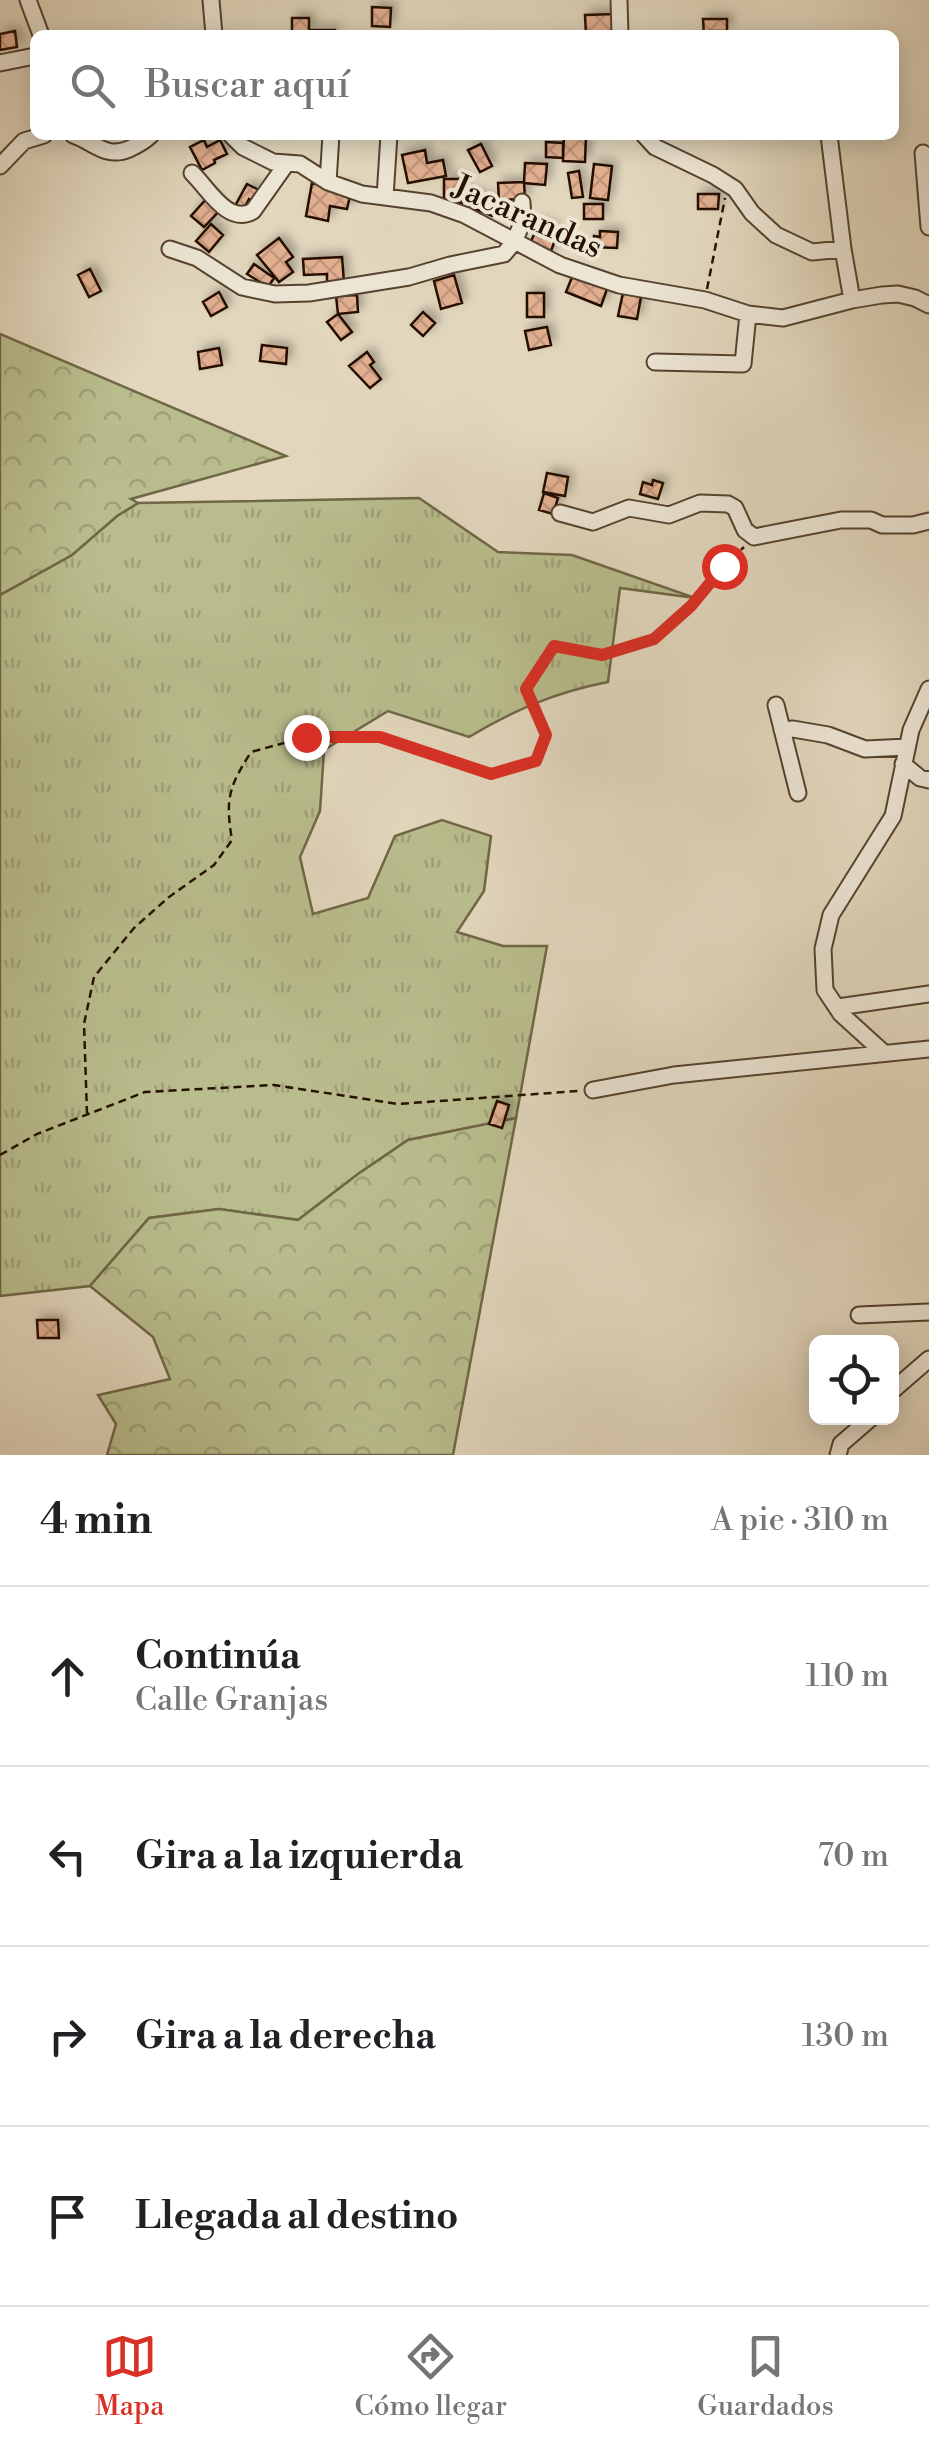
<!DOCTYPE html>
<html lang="es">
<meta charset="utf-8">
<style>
body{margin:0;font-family:"Libre Bodoni",serif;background:#f6f6f6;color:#202124}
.controls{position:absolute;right:30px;bottom:30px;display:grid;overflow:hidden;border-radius:15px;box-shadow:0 5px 25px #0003}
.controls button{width:90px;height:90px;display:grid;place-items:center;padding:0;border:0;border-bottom:2px solid #e0e0e0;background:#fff;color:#202124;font:50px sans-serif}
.stop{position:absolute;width:30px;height:30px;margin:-22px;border:8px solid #d93025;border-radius:50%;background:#fff}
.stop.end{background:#d93025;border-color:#fff;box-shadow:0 2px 10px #0008}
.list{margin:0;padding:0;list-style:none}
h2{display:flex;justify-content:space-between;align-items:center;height:130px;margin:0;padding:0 40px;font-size:42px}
h2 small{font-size:32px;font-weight:400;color:#757577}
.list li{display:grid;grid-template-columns:65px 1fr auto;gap:30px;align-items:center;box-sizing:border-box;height:180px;padding:0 40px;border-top:2px solid #e0e0e0}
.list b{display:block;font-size:38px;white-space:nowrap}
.list p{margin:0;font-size:32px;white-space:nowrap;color:#757577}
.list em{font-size:32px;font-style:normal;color:#757577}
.icon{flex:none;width:55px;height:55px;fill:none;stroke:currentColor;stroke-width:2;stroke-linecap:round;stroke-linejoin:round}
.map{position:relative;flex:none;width:929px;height:1455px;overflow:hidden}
.search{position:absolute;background:#fff;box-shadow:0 5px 25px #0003;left:30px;right:30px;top:30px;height:110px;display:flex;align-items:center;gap:25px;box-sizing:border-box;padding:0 35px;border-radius:15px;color:#757577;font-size:38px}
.sheet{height:850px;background:#fff}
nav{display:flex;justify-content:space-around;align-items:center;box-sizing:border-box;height:140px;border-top:2px solid #e0e0e0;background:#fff;font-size:28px;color:#757577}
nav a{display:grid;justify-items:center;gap:5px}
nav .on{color:#d93025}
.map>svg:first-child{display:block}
.grass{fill:url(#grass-tufts);stroke:#706746;stroke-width:2.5}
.forest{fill:url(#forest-crowns);stroke:#706746;stroke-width:2.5}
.building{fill:url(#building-cross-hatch);stroke:#261100;stroke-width:2.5;filter:url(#shadow)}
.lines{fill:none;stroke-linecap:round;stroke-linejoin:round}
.minor-casing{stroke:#55422f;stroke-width:19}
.path{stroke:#261100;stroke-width:2.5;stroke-dasharray:8 5;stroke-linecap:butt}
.minor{stroke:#ece5d4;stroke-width:15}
.route{stroke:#d93025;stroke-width:12}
.labels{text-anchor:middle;stroke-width:8;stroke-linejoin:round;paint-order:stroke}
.street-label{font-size:32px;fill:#261100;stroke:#ece5d4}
</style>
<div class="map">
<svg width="929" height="1455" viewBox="0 0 929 1455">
<defs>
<pattern id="grass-tufts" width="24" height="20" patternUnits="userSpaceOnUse" patternTransform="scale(2.5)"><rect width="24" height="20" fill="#b9bd8d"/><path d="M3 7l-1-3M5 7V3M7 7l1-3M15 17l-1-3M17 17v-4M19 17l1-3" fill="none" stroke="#9fa178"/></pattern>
<pattern id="forest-crowns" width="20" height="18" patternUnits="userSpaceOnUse" patternTransform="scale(2.5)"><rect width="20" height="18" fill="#b9bd8d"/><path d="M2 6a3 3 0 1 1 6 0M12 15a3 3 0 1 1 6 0" fill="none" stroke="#9fa178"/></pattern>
<pattern id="building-cross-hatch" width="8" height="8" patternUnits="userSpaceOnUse" patternTransform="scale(2.5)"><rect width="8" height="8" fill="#e1af90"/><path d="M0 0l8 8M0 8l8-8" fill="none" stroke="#c1967a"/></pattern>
<filter id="shadow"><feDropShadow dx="5" dy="-5" stdDeviation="5" flood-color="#0004"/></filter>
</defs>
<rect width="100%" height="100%" fill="#e2d7bd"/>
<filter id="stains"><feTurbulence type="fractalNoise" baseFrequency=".002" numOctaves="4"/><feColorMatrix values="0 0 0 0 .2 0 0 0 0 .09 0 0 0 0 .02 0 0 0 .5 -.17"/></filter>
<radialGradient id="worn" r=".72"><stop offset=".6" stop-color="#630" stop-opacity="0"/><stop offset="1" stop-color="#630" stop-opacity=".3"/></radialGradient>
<path class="grass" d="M419 498 498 552 572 555 695 598 620 588 608 682C556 692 514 710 469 737L388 711 324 750 320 811 300 857 313 914 368 898 395 836 442 820 491 836 484 891 457 932 503 946H547L516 1118 408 1140 358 1174 298 1220 219 1209 149 1218 90 1286 0 1296V595L72 555 117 516 138 503Z"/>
<path class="forest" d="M0 334 286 456 131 499 138 503 117 516 72 555 0 595Z
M516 1118 453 1455H107L116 1424 98 1395 170 1379 153 1337 90 1286 149 1218 219 1209 298 1220 358 1174 408 1140Z"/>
<path class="building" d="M372 7 391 8 390 27 372 26Z
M615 14V35H586L585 15Z
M292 18H309V30H335V35H292Z
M703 19H727V31H710V35H704Z
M15 31 17 47 0 50V34Z
M564 135H586L585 162 563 161Z
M204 140 207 147 220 140 227 154 214 160 215 163 202 170 190 147Z
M546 142 563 143V158L546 157Z
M481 144 492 166 480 172 468 150Z
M425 150 427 163 443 160 446 176 408 183 402 155Z
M525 163 547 164 545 185 524 183Z
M594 164 612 166 608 200 590 198Z
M579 171 583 197 572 198 568 173Z
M444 179H462V203H444Z
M524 182 525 199 499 200 498 183Z
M312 183 351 191 347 209 330 206 328 221 306 216Z
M247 184 261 191 256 202 249 199 243 210 235 206Z
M472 193 498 204 492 216 466 205Z
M698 194H719L718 209H698Z
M208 197 221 209 204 227 191 216Z
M584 204H603V219H584Z
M539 223 554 229 550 238 555 240 550 254 529 246Z
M211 224 223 235 209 252 196 241Z
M600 231 618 232 617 248 593 247 594 236 600 237Z
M279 238 293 257 286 262 293 272 279 282 257 255Z
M342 257 344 282 327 283V274L304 275 303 259Z
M254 264 274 278 268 287 247 274Z
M90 269 101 291 89 297 78 275Z
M454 275 462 303 441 309 434 281Z
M573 275 607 289 601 306 566 292Z
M219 292 227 307 211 316 203 302Z
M527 293H544V317H527Z
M623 293 641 297 637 319 618 316Z
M357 295 358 312 338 314 336 296Z
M423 312 435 323 423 336 411 325Z
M338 314 352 332 341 340 327 322Z
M547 327 551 345 529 350 525 331Z
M262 345 287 348 286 364 260 361Z
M219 348 222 365 200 369 198 352Z
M367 352 374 362 370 365 381 379 370 388 349 366Z
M547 473 568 477 565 496 543 492Z
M653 480 663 483 658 499 640 494 643 482 652 485Z
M544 493 558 498 553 514 539 510Z
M497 1101 509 1105 502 1128 489 1124Z
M37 1320H58L59 1338H38Z"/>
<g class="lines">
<g class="minor-casing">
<path id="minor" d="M28 0 41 35
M211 0 214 35
M619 0 620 35
M0 63 35 56
M73 135C94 142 106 159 129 149 138 145 144 142 151 135
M231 135 243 147 273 162 300 164 328 182 362 194 431 203 465 215 560 265 619 285 705 300 748 314 783 318 852 300 882 295 898 294 915 298 929 305
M644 135 655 147 713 175 735 189 752 213 776 235 812 252 843 249
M829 135 843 249 852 300
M923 153 929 227
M0 166 24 141 44 135
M192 173C208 188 228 226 253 211L287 163
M328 182 331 135
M385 197 389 135
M170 249 197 258 242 287 275 294 309 293 409 277 450 265 504 254 514 242 523 221 522 202
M655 362 743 364 748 314
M560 513 593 522 629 508 669 515 700 503 728 504 735 508 745 530 754 537 841 520H871L882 525H913L929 521
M776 705 798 793
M782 730 793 729 828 735 865 749 907 747
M903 764 920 778 929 780
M838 1007 929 994
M884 1053 841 1014 825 990 823 949 831 915 893 816 911 730 929 689
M593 1090 674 1075 929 1049
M859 1315 929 1312
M892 1391 929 1359
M838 1455 841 1444 871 1418"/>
</g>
<path class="path" d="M707 289 725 198
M87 1114 84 1024 94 977 134 928 169 897 214 865 232 840C225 798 229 787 251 752L306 737H380L491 774 535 761 546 735 526 689 554 646 602 655 654 639 691 606 724 566 744 547
M0 1155 37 1134 145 1092 274 1085 398 1104 578 1091"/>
<use href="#minor" class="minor"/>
</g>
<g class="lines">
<path class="route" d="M306 737H380L491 774 536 761 546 735 526 689 554 646 602 655 654 639 691 606 724 566"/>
</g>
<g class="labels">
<g class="street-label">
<text transform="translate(528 216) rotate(24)" y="11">Jacarandas</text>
</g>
</g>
<rect width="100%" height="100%" filter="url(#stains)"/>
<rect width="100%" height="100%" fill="url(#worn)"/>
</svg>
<div class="controls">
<button><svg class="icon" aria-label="locate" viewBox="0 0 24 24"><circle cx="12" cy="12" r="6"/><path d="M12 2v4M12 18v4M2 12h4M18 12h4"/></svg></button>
</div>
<div class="stop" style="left:724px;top:566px"></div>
<div class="stop end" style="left:306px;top:737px"></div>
<div class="search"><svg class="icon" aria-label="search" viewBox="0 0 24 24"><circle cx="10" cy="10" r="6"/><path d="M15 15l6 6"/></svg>Buscar aquí</div>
</div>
<section class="sheet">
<h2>4 min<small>A pie · 310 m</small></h2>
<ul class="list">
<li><svg class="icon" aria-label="ahead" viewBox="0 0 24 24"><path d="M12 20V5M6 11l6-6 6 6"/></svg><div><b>Continúa</b><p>Calle Granjas</p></div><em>110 m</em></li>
<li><svg class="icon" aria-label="left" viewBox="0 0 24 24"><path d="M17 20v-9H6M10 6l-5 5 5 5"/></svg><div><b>Gira a la izquierda</b></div><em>70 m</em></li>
<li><svg class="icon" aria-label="right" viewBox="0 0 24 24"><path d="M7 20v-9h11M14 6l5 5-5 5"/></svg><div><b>Gira a la derecha</b></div><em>130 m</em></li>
<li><svg class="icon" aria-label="arrive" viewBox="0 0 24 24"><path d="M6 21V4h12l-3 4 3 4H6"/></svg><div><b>Llegada al destino</b></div></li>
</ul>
</section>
<nav>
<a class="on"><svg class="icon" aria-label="map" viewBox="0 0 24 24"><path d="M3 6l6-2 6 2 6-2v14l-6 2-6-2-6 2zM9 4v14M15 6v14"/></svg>Mapa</a>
<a><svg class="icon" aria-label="directions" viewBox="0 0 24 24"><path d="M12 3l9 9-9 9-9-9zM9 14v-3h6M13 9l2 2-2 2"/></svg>Cómo llegar</a>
<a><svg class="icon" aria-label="saved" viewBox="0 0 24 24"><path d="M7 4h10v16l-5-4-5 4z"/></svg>Guardados</a>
</nav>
